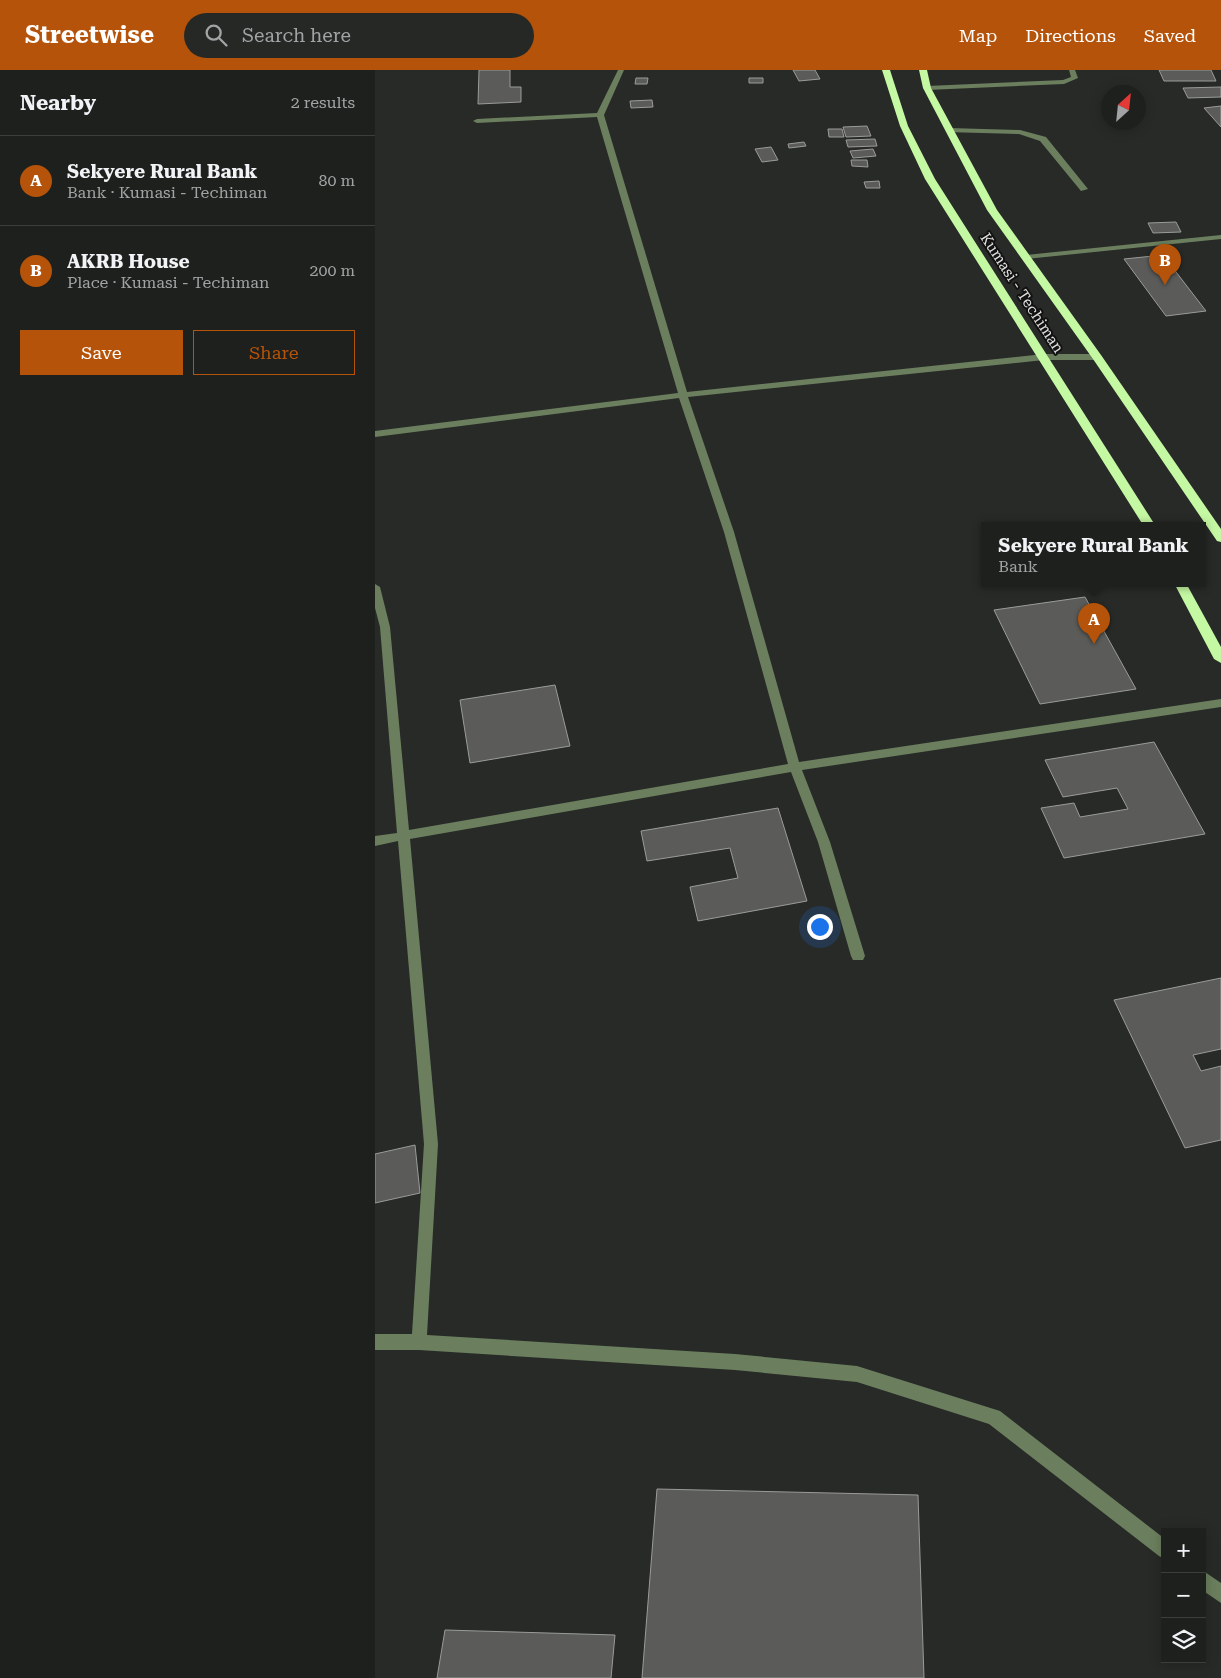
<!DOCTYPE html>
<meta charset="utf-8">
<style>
body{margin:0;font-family:"Roboto Serif",serif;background:#262826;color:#f1f3f6}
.controls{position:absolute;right:15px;bottom:15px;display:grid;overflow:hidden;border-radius:0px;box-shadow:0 2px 12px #0003}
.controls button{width:45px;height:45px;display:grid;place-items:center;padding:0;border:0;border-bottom:1px solid #3c3e3b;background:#1e201d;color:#f1f3f6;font:25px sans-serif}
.compass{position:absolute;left:726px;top:15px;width:45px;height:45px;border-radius:50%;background:#1e201d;box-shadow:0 2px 12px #0003;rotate:27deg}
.you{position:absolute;left:444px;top:856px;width:18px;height:18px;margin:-12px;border:4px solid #fff;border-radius:50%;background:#1a73e8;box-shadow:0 0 0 8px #1a73e833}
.badge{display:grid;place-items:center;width:32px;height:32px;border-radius:50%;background:#b45309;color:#fff;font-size:16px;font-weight:700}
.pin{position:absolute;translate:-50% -41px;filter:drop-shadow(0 1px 2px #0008)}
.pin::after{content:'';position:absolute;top:26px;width:18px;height:15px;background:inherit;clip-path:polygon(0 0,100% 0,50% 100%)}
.popup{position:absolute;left:606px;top:452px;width:225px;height:65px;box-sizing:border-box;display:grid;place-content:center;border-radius:0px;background:#1e201d;filter:drop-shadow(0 1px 4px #0005);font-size:16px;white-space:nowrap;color:#a1a3a4}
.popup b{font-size:19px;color:#f1f3f6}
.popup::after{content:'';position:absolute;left:50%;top:100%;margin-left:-10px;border:10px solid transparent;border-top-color:#1e201d}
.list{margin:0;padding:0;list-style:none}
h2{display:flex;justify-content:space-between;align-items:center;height:65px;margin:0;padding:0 20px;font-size:21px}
h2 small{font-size:16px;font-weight:400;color:#a1a3a4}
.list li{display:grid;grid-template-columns:32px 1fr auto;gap:15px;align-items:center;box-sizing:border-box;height:90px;padding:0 20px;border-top:1px solid #3c3e3b}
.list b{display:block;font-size:19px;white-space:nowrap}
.list p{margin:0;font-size:16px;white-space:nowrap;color:#a1a3a4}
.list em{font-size:16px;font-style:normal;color:#a1a3a4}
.actions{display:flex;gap:10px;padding:15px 20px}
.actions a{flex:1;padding:11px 0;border:1px solid #b45309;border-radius:0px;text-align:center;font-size:18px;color:#b45309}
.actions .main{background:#b45309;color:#fff}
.icon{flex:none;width:28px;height:28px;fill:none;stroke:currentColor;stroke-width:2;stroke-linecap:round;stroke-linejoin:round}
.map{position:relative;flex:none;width:846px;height:1608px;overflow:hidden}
header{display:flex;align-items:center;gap:30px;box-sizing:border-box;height:70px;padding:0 25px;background:#b45309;color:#fff}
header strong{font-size:24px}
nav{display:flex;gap:28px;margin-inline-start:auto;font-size:18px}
.search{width:350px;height:45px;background:#262826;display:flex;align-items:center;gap:12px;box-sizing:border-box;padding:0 18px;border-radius:28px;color:#a1a3a4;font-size:19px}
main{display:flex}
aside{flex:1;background:#1e201d}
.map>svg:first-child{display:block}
.building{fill:#5b5c59;stroke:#9a9c99}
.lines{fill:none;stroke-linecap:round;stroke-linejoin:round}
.minor{fill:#6b7f5e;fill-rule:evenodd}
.highway{fill:#c5f8a3;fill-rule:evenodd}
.labels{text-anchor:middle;stroke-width:4;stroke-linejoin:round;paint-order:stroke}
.far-street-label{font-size:15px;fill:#e0e1df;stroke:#111211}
</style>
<header>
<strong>Streetwise</strong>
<div class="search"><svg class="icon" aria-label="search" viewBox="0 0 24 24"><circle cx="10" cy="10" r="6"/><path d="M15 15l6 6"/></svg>Search here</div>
<nav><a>Map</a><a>Directions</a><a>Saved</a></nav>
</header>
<main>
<aside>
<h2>Nearby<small>2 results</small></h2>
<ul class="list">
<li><span class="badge">A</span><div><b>Sekyere Rural Bank</b><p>Bank · Kumasi - Techiman</p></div><em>80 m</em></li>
<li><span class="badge">B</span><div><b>AKRB House</b><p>Place · Kumasi - Techiman</p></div><em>200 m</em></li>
</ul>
<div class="actions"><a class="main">Save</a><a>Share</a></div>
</aside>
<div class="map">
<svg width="846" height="1608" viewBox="0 0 846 1608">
<rect width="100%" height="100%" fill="#282a27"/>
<path class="building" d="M104 0H135V17H146V32L103 34Z
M418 0H440L445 9 424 11Z
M784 0H836L841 11H789Z
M261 8H273L272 14H260Z
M374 8H388V13H374Z
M846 17V27L813 28 808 18Z
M277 30 278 37 256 38 255 31Z
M846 36V57L829 38Z
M492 56 496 66 471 67 468 57Z
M453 59H467L469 67H454Z
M500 69 502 76 473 77 471 70Z
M429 72 431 76 414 78 413 74Z
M396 77 403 90 387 92 380 79Z
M498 79 501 86 478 88 475 81Z
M476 90H492L493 97 477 96Z
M504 111 505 118H491L489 112Z
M801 152 806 162 778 163 773 153Z
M788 185 831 241 791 246 749 189Z
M710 527 761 619 665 634 619 540Z
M180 615 195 676 95 693 85 630Z
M779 672 830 764 689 788 666 738 699 733 705 747 753 739 742 718 688 727 670 690Z
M403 738 432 831 323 851 315 817 363 808 355 778 272 791 266 761Z
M846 908V979L818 985 826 1001 846 996V1070L810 1078 739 930Z
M40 1075 45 1123 0 1133V1084Z
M282 1419 543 1425 549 1608H267Z
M70 1560 240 1565 236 1608H62Z"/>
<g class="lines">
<path class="minor" d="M243 0H249L229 45 312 322 669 284H722L726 287 722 290H669L313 327 359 462 424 692 846 629V637L427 700 455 772 490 886 488 890H478L476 886 443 772 416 702 35 769 63 1074 52 1265 360 1284 482 1296 625 1341 790 1469V1489L784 1486 614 1354 482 1312 360 1300 44 1280H0V1264H37L49 1074 23 771 0 776V766L22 763 5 557 0 538V514L5 517 15 557 34 760 413 694 349 462 304 328 0 367V361L303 323 222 47 102 53 98 51 102 49 222 43Z
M694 0H700L703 8 689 14 552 20 548 18 552 16 688 10 696 7Z
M574 58 645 60 671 67 713 119 706 121 665 71 644 64 571 62V58Z
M846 165V169L651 189 647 187 651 185Z
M827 1500 846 1513V1533L827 1520Z"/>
<path class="highway" d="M507 0H515L533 56 560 109 780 455H768L550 109 525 56Z
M544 0H552L556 18 622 140 726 285 846 459V472L842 471 718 289 612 140 548 18Z
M799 513H811L846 577V593L839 589Z"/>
</g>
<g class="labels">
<g class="far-street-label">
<text transform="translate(647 223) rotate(57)" y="5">Kumasi - Techiman</text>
</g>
</g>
</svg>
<div class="controls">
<button>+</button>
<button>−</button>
<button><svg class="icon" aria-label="layers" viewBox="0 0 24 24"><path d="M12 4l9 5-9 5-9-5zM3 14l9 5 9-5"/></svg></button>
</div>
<svg class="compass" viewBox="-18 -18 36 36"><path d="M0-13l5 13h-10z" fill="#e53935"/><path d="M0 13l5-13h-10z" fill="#a1a3a4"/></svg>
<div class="you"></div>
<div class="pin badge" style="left:719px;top:574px">A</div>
<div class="popup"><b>Sekyere Rural Bank</b>Bank</div>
<div class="pin badge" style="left:790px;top:215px">B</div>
</div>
</main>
